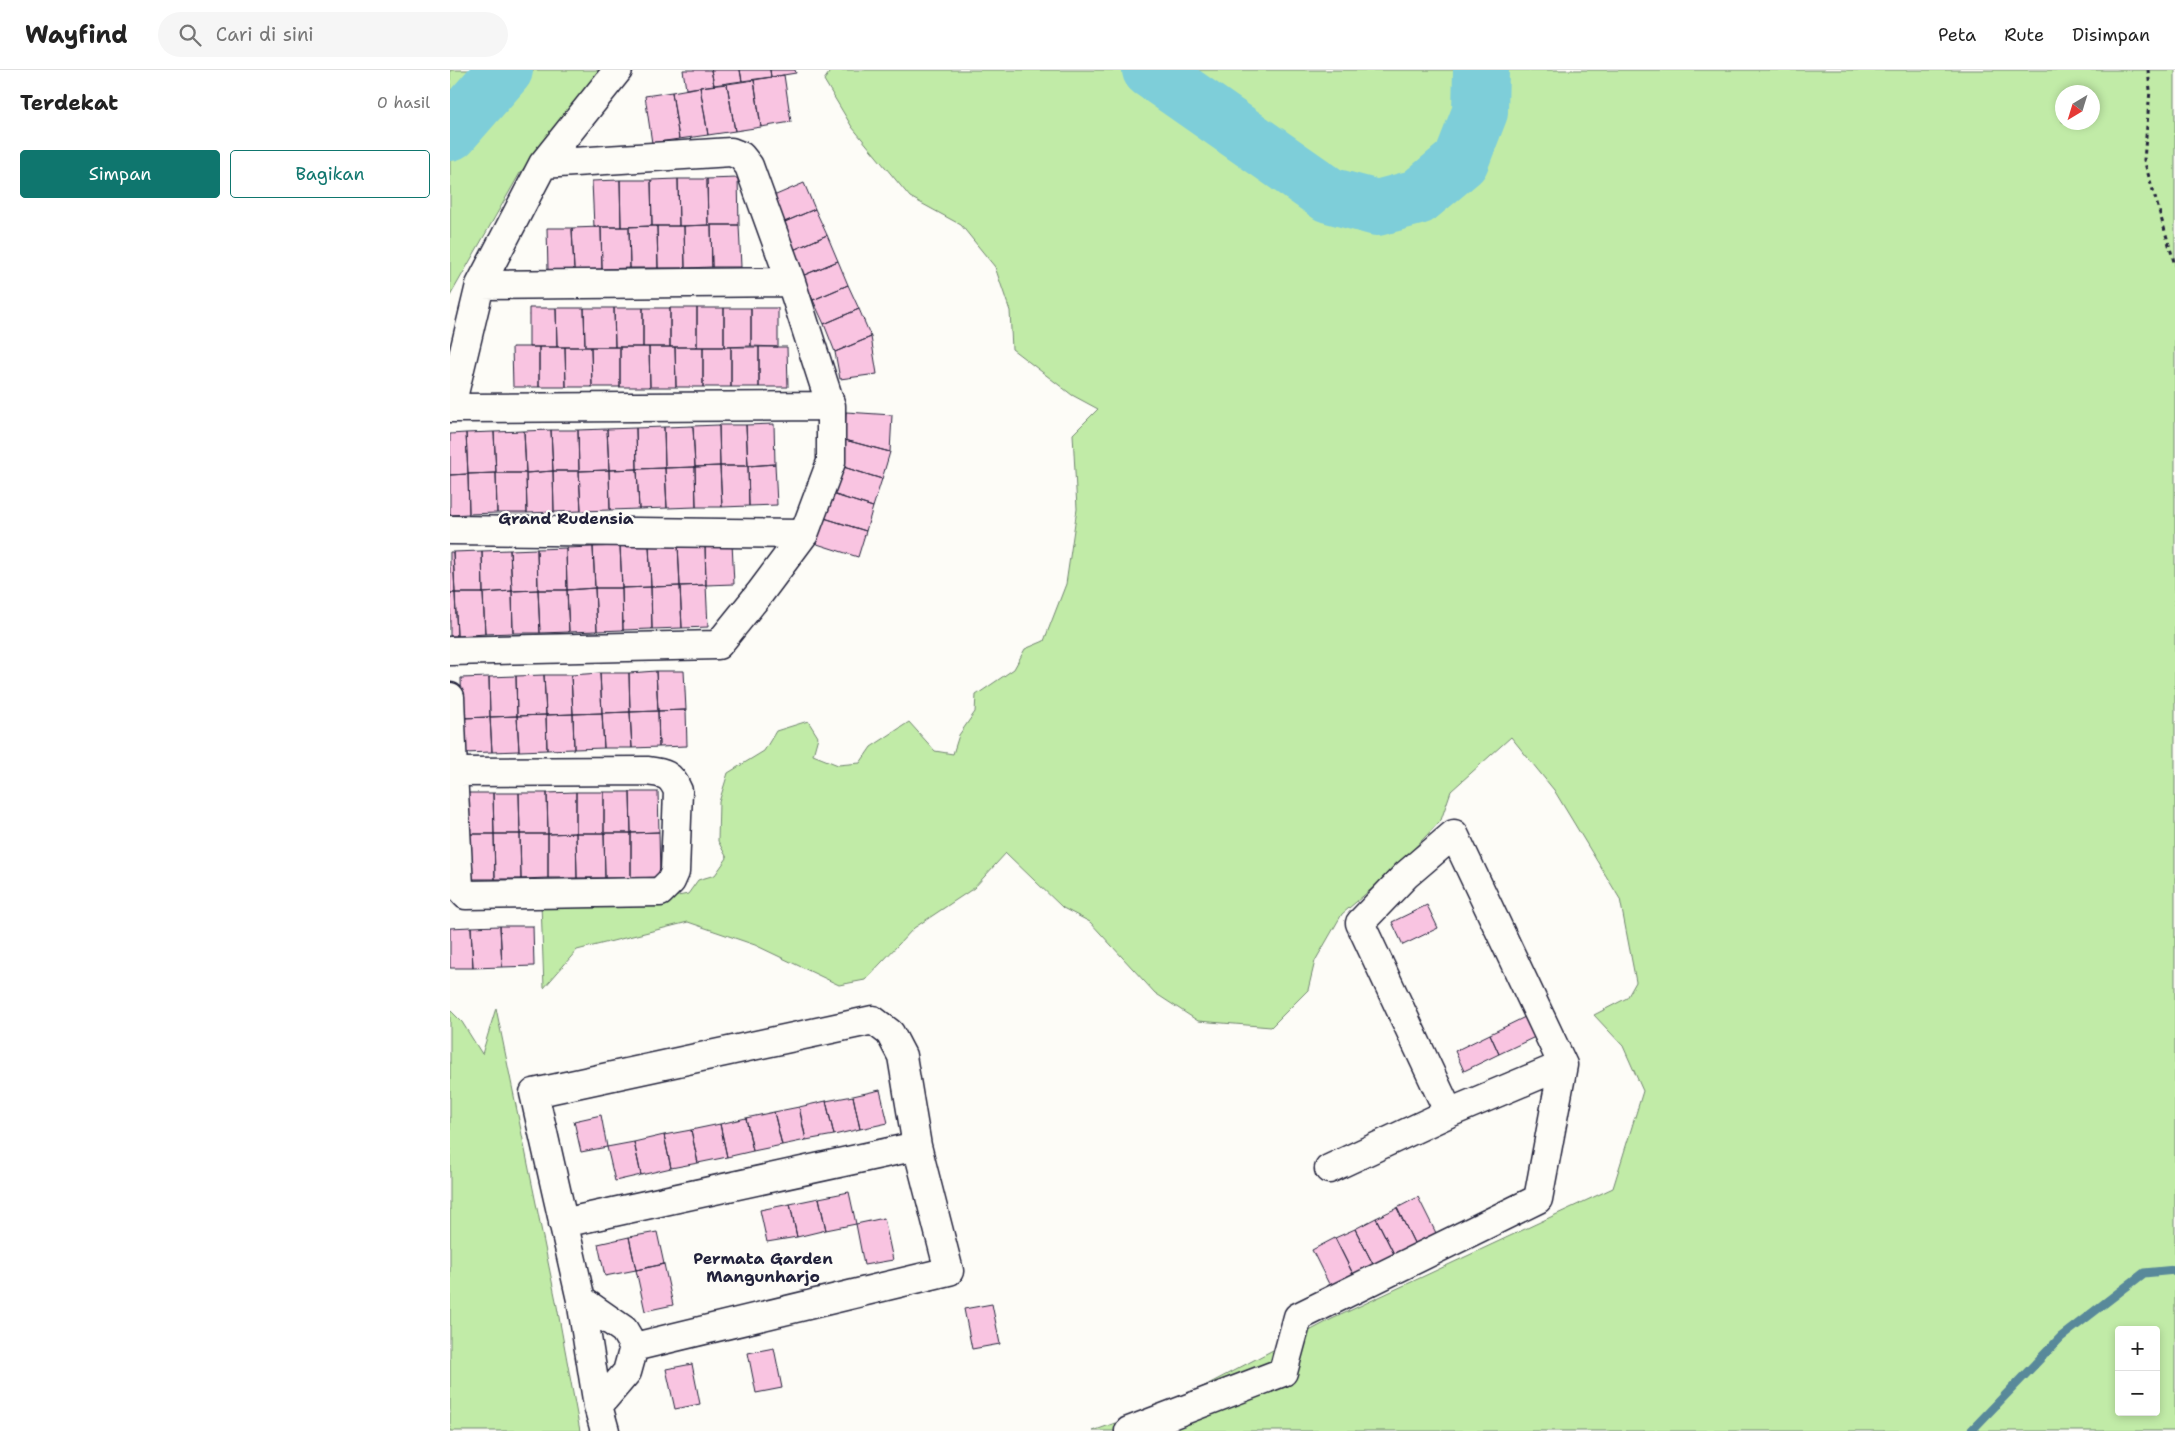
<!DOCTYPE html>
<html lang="id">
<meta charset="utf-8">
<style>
body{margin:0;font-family:"Shantell Sans",sans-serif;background:#f6f6f6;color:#222}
.controls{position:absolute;right:15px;bottom:15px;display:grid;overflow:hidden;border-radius:5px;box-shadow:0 2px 8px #0003}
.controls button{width:45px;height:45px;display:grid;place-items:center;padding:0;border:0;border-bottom:1px solid #e0e0e0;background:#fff;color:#222;font:25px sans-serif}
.compass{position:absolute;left:1605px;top:15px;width:45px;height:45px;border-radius:50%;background:#fff;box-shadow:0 2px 8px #0003;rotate:218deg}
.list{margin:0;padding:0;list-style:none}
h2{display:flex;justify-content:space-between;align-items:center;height:65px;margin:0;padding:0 20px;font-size:21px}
h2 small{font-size:16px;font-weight:400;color:#767676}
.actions{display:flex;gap:10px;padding:15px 20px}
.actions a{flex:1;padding:11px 0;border:1px solid #0f766e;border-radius:5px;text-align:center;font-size:18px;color:#0f766e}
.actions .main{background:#0f766e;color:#fff}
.icon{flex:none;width:28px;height:28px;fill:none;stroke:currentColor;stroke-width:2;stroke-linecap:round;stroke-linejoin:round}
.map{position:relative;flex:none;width:1725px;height:1361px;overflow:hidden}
header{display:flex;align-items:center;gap:30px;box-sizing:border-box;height:70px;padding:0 25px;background:#fff;border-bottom:1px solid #e0e0e0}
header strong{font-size:24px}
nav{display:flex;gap:28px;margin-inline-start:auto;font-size:18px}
.search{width:350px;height:45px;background:#f6f6f6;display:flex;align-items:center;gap:12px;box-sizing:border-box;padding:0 18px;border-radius:28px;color:#767676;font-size:19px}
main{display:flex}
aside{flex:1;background:#fff}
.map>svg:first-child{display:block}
.green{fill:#c1eba7;stroke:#728671;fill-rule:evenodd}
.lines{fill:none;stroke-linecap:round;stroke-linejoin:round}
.stream{stroke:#59899a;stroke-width:9}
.river{stroke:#7eced9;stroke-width:56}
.building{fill:#f9c4e1;stroke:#22223b}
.street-casing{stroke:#22223b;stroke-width:31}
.path{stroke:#22223b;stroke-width:3;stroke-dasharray:4 4;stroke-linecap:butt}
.street{stroke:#fdfcf7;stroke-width:28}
.labels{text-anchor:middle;stroke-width:4.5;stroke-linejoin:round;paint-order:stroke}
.neighbourhood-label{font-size:16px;font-weight:bold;fill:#22223b;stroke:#fdfcf7}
</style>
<header>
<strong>Wayfind</strong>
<div class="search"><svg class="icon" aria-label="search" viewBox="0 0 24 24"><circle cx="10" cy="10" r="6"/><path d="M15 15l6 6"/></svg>Cari di sini</div>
<nav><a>Peta</a><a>Rute</a><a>Disimpan</a></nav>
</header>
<main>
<aside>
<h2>Terdekat<small>0 hasil</small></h2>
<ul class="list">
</ul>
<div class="actions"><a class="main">Simpan</a><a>Bagikan</a></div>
</aside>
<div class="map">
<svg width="1725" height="1361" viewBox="0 0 1725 1361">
<rect width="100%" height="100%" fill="#fdfcf7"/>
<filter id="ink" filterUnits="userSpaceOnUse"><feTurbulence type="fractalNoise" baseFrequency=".02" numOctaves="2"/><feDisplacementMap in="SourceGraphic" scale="10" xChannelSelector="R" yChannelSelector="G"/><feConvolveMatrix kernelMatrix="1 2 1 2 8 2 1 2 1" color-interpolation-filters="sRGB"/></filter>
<g filter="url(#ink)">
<path class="green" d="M0 0H153L70 103 0 226Z
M381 0H1725V1361H643L726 1331 882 1249 1163 1118 1193 1021 1173 976 1144 945 1177 928 1186 912 1170 829 1104 720 1061 667 1001 721 991 750 946 798 892 844 865 891 858 920 821 957 748 951 705 923 640 852 613 838 556 783 524 818 464 858 415 910 389 915 305 875 238 852 127 880 94 918 91 833 187 834 238 824 248 810 265 805 277 788 268 771 269 732 278 703 314 681 326 661 358 651 368 667 363 685 388 695 410 693 421 677 459 652 485 681 503 684 509 665 525 642 526 625 564 599 575 579 594 571 616 514 627 439 623 364 648 339 622 325 562 279 560 241 545 197 511 155 460 127 402 57 374 10ZM1612 22H1642V52H1612ZM1669 1260H1706V1342H1669Z
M46 938 106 1231 130 1361H0V940L12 952 32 984Z"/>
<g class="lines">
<path class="stream" d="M1521 1361 1611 1267 1694 1203 1725 1200"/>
<path class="river" d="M700 0 879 125 927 138 968 127 1011 91 1030 42 1031 0
M0 63 55 0"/>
</g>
<path class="building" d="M233 0H261L264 15 236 19Z
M261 0H290L292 11 264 15Z
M290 0H320L321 7 292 11Z
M320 0H345L346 3 321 7Z
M334 5 341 52 311 57 304 10Z
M304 10 311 57 285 61 277 14Z
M277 14 285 61 258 65 250 17Z
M250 17 258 65 229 69 222 22Z
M222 22 229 69 202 73 195 26Z
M288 108 289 155H258L257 109Z
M228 109 229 156H202L201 110Z
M228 109H257L258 155 229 156Z
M170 110 171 157H144L142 111Z
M170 110H201L202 156 171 157Z
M354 113 365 139 330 154 319 128Z
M365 139 377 165 341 181 330 154Z
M261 155 262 197 235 198 234 156Z
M261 155H289L291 197H262Z
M202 156H207L208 198H180L179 157Z
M207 156H234L235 198H208Z
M151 157 152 199 124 200 122 158Z
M151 157H179L180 198 152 199Z
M97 158H122L124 200H98Z
M377 165 388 191 352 206 341 181Z
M388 191 398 215 363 230 352 206Z
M398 215 409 239 374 254 363 230Z
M79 238H106L107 277H79Z
M106 238H134L135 277H107Z
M134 238H164L165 277H135Z
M164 238H193V277H165Z
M193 238H220V277H193Z
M220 238H247V277H220Z
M247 238H274V277H247Z
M274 238H301V276L274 277Z
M301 238H328V277L301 276Z
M409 239 421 267 385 282 374 254Z
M421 267 427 304 390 309 385 282Z
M62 277H89V317H63Z
M89 277H115L116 317H89Z
M115 277H141L142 317H116Z
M141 277H170V317H142Z
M170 277H199L200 317H170Z
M199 277H225L226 317H200Z
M225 277H253V317H226Z
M253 277H281V317H253Z
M281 277H309V317H281Z
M309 277H337L338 317H309Z
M396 342 442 345 440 382 395 370Z
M324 354 325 394 298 396 296 355Z
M269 355H296L298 396H270Z
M269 355 270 396 245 397 243 356Z
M243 356 245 397 215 398 214 357Z
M214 357 215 398 187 399 186 358Z
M186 358 187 399 159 400 157 359Z
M157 359 159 400 129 401 128 360Z
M101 360 103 401 76 403 74 361Z
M101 360H128L129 401H103Z
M74 361 76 403H46L44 362Z
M44 362 46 403 18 404 16 363Z
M16 363 18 404 0 405V364Z
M395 370 440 382 432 409 387 395Z
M325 394 327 435 299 436 298 396Z
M387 395 432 409 423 437 379 423Z
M270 396 272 437H246L245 397Z
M270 396H298L299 436 272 437Z
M245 397 246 437 217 438 215 398Z
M215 398 217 438 189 439 187 399Z
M187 399 189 439 160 440 159 400Z
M159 400 160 440 131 441 129 401Z
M103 401 104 442 77 443 76 403Z
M103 401H129L131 441 104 442Z
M46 403 47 443 19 444 18 404Z
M46 403H76L77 443H47Z
M18 404 19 444 0 445V405Z
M379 423 423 437 416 461 371 447Z
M371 447 416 461 408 487 364 473Z
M282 473 284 514 256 515 255 474Z
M228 474H255L256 515 230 516Z
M228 474 230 516 201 517 199 475Z
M199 475 201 517 172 518 170 476Z
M170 476 172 518H145L143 477Z
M143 477 145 518 117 520 116 478Z
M116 478 117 520H88L87 479Z
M87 479 88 520 62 521 60 480Z
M60 480 62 521 33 523 32 481Z
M32 481 33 523H5L3 482Z
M0 482H3L5 523H0Z
M256 515 258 557 232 558 230 516Z
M230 516 232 558 202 559 201 517Z
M201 517 202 559 173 560 172 518Z
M145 518 147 561 119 562 117 520Z
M145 518H172L173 560 147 561Z
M88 520 90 563H63L62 521Z
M88 520H117L119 562 90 563Z
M62 521 63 563 35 564 33 523Z
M0 523H5L7 566H0Z
M5 523H33L35 564 7 566Z
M206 601 208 641 180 642 179 603Z
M206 601H234L236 640 208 641Z
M150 603 152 643 123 644 121 605Z
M150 603H179L180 642 152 643Z
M94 605 96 645 67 646 66 606Z
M94 605H121L123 644 96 645Z
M66 606 67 646 40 647 39 607Z
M39 607 40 647 12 648 11 608Z
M236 640 237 676 209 677 208 641Z
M208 641 209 677 182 678 180 642Z
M180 642 182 678H154L152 643Z
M152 643 154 678 124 679 123 644Z
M123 644 124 679 97 680 96 645Z
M96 645 97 680 69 681 67 646Z
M67 646 69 681 42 682 40 647Z
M40 647 42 682 14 683 12 648Z
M126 722V763L98 764 97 723Z
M126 722H154V763H126Z
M154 722H180L181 763H154Z
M180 722H208L209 762 181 763Z
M16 723H43L44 764H17Z
M43 723H69L70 764H44Z
M69 723H97L98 764H70Z
M209 762 210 807 181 808V763Z
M126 763 127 808H98V764Z
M126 763H154L155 808H127Z
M154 763H181V808H155Z
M17 764H44L45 809H18Z
M44 764H70L71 809H45Z
M70 764H98V808L71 809Z
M977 835 988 858 953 875 942 852Z
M50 856H83L84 896 52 897Z
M50 856 52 897 23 898 21 857Z
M21 857 23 898H0V858Z
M1075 947 1085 967 1049 984 1040 964Z
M1040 964 1049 984 1014 1001 1005 981Z
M430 1020 438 1053 410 1059 403 1026Z
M403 1026 410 1059 384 1065 376 1031Z
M376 1031 384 1065 356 1070 349 1037Z
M349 1037 356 1070 332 1075 324 1042Z
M324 1042 332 1075 303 1081 296 1048Z
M151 1045 157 1077 131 1082 124 1051Z
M296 1048 303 1081 277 1087 270 1054Z
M270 1054 277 1087 248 1093 241 1060Z
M241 1060 248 1093 221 1098 214 1065Z
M214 1065 221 1098 191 1105 184 1072Z
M184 1072 191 1105 165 1111 157 1077Z
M399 1122 406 1154 376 1160 369 1128Z
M968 1127 989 1169 967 1179 947 1138Z
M369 1128 376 1160 347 1167 340 1134Z
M340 1134 347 1167 317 1172 310 1140Z
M947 1138 967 1179 947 1190 926 1148Z
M434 1148 443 1190 414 1195 406 1154Z
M926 1148 947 1190 926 1200 905 1159Z
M905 1159 926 1200 906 1210 885 1168Z
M207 1162 214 1194 186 1200 179 1167Z
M179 1167 186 1200 155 1206 148 1174Z
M885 1168 906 1210 883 1222 862 1180Z
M214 1194 223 1235 195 1241 186 1200Z
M542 1234 550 1274 522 1279 514 1239Z
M324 1278 332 1318 306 1323 298 1283Z
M242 1294 250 1334 225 1339 216 1299Z"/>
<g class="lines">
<g class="street-casing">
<path id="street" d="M30 215 341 212
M1 336 30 215 93 94 168 0
M0 338 381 336
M0 460 354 464
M0 581 268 575 310 523 354 464 381 392V336L341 212 299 96 291 86 281 82 93 94
M0 627 3 702 197 701C214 703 221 704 228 721L225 802 221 811 210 822 16 825 9 817 3 702
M879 1099 999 1043 1113 995
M113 1153 467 1076
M131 1230 148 1336
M155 1361 148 1336 177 1302 184 1277 174 1260 131 1230 84 1023 423 950 440 963 452 986 467 1076 499 1201 184 1277
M679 1361 833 1302 848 1247 1088 1129 1113 995 1004 764 956 805 910 853 999 1043"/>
</g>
<path class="path" d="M1698 0 1700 20 1694 90 1725 195"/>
<use href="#street" class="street"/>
</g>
</g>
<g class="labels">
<g class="neighbourhood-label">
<text x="116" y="454">Grand Rudensia</text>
<text x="313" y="1194">Permata Garden<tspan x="313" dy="18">Mangunharjo</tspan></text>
</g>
</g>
</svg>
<div class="controls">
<button>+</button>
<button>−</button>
</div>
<svg class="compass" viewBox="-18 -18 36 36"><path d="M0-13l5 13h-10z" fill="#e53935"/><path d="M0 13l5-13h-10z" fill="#767676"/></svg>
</div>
</main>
